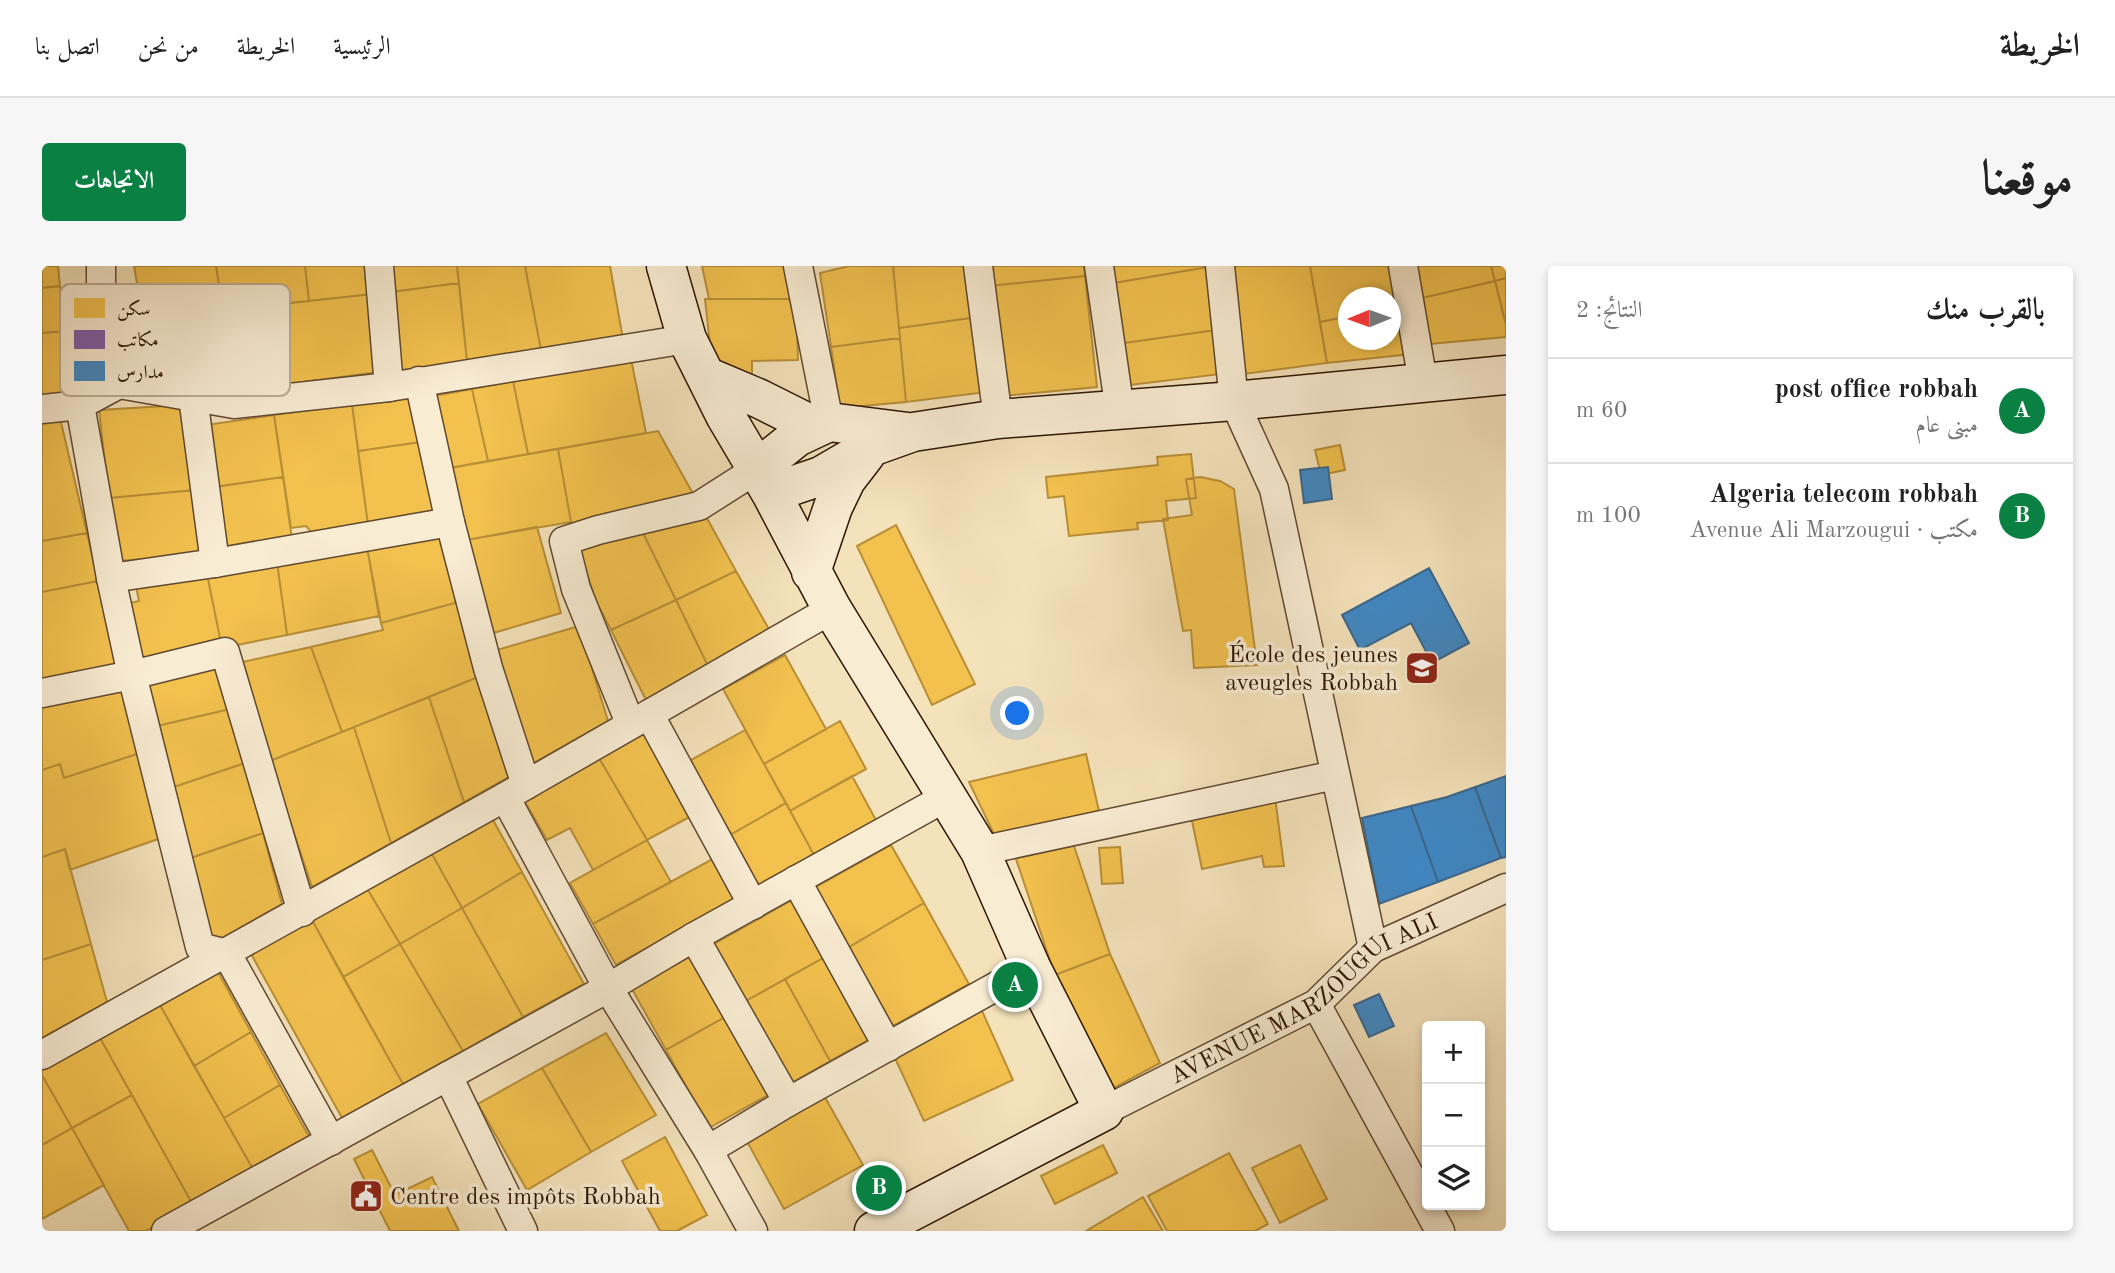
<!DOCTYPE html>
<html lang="ar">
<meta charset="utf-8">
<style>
body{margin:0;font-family:"Old Standard TT",Amiri,serif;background:#f6f6f6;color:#222;direction:rtl}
.controls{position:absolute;right:21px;bottom:21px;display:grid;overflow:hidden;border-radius:7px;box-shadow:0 4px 10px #0003}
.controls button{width:63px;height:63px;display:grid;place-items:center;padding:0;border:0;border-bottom:2px solid #e0e0e0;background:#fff;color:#222;font:35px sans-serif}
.compass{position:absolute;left:1296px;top:21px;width:63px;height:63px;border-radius:50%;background:#fff;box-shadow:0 4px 10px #0003;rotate:269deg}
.you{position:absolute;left:976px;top:448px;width:24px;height:24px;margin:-18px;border:5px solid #fff;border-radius:50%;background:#1a73e8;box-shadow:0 0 0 10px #1a73e833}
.badge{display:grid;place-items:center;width:46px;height:46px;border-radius:50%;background:#0b8043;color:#fff;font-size:23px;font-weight:700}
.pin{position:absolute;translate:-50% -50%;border:4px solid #fff;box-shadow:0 2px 7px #0006}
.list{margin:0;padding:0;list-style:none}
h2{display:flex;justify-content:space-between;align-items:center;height:91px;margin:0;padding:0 28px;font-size:30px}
h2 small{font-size:23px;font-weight:400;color:#767676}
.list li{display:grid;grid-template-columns:46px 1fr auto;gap:21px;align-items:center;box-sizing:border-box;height:105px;padding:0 28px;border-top:2px solid #e0e0e0}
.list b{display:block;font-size:26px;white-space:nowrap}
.list p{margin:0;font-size:23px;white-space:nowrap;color:#767676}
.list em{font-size:23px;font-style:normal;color:#767676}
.icon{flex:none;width:38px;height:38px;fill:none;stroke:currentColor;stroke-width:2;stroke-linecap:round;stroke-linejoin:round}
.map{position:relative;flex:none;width:1464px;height:965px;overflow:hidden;direction:ltr;border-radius:7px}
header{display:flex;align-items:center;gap:42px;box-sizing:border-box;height:98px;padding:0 35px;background:#fff;border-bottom:2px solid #e0e0e0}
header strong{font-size:33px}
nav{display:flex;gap:38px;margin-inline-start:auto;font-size:24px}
.intro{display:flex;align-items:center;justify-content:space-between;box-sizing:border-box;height:168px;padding:0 42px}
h1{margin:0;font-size:49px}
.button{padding:18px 32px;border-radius:7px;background:#0b8043;color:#fff;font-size:24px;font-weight:700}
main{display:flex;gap:42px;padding:0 42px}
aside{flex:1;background:#fff;border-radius:7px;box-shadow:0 4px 10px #0003}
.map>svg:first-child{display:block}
.homes{fill:#f2c14e;stroke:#b88e37;stroke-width:2}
.offices{fill:#7b5ea7;stroke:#644876;stroke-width:2}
.schools{fill:#3f88c5;stroke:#3a668a;stroke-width:2}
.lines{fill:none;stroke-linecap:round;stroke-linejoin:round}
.street-casing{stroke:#604930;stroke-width:31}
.secondary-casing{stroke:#2f1602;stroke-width:41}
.street{stroke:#f8ecd3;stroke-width:28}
.secondary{stroke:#f8ecd3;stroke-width:38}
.labels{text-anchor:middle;stroke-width:7;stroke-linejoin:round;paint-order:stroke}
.poi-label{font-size:24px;fill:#2f1602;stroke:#f8ecd3;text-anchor:end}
.street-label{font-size:24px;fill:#2f1602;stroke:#f8ecd3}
.key{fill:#f8ecd3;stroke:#bcac94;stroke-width:2}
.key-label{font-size:19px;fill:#2f1602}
</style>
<header>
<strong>الخريطة</strong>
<nav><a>الرئيسية</a><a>الخريطة</a><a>من نحن</a><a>اتصل بنا</a></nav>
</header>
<div class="intro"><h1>موقعنا</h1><a class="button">الاتجاهات</a></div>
<main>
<aside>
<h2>بالقرب منك<small>النتائج: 2</small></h2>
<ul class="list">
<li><span class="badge">A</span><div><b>post office robbah</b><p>مبنى عام</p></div><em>60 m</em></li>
<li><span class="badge">B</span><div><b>Algeria telecom robbah</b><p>مكتب · Avenue Ali Marzougui</p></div><em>100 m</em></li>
</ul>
</aside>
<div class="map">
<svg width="1464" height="965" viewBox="0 0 1464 965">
<rect width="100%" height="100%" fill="#f4e2bb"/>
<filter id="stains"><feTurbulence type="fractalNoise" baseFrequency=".00286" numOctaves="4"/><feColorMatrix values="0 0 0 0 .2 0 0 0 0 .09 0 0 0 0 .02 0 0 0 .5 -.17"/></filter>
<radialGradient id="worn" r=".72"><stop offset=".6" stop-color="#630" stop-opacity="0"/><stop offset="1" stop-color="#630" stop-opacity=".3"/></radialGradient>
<path class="homes" d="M0 0H16L18 20 0 22Z
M92 0H174L181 44 101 54Z
M174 0H263L267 35 181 44Z
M263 0H329L330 28 267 35Z
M348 0H415L417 17 349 26Z
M415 0H483L499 84 425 95Z
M483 0H568L581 73 499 84Z
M660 0H748L754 33H667Z
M807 0H851L858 72 789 81 778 7Z
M851 0H930L936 51 857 62Z
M944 0H1042L1043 10 947 20Z
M1069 0H1166V1L1072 17Z
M1196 0H1268L1285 97 1202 108 1187 2Z
M1268 0H1352L1359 40 1349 42V32H1307V50L1278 56Z
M1375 0H1449L1453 15 1380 32Z
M1449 0H1464V12L1453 15Z
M1166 1 1174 64 1082 77 1072 17Z
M1043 10 1055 121 961 130 947 20Z
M1464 12V59L1453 15Z
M1453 15 1464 59V71L1388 78 1380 32Z
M417 17 425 95 354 105 349 26Z
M18 20 23 65 0 67V22Z
M330 28 336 106 202 124 190 43Z
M663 33H754L756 94 710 95V108H694L669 88Z
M1359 40 1369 88 1285 97 1278 56 1307 50V74H1349V42Z
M936 51 945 126 864 136 857 62Z
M1174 64 1179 108 1088 119 1082 77Z
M23 65 30 133 0 134V67Z
M858 72 864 136 798 142 789 81Z
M589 93 604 167 486 188 471 115Z
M471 115 486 188 446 195 430 123Z
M430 123 446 195 408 202 392 130Z
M369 130 379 176 316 185 310 138Z
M310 138 326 259 271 268 264 260 249 262 232 149Z
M140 139 153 224 67 232 57 144Z
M232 149 241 211 172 221 164 159Z
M18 152 45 267 0 275V155Z
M616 165 654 233 534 259 529 256 516 183Z
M379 176 394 249 326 259 316 185Z
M1298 179 1303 204 1279 209 1273 184Z
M516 183 529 256 424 274 408 202Z
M1149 188 1154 232 1124 235 1126 254 1095 257 1096 263 1027 270 1022 230 1006 232 1004 211 1116 199 1115 191Z
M241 211 250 273 180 283 172 221Z
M1158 211 1178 215 1192 223 1215 399 1152 402 1149 364 1141 365 1121 253 1150 249 1144 213Z
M153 224 162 289 74 295 67 232Z
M661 245 694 305 634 334 598 261Z
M854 259 933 418 890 439 815 280Z
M495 261 519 347 445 369 424 274Z
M598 261 634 334 569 364 554 335 535 278Z
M45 267 56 315 0 326V275Z
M400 268 420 335 339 357 325 281Z
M325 281 337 350 245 369 235 296Z
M235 296 245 369 180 382 165 308Z
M694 305 728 365 666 400 634 334Z
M165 308 180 382 97 400 83 338 97 335 94 320Z
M56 315 76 402 0 416V326Z
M634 334 666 400 604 434 569 364Z
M420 335 441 409 300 466 269 381 341 364 339 357Z
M537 360 566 455 488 499 455 384Z
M269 381 300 466 228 495 196 397Z
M743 389 784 463 722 498 681 423Z
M174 393 188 443 115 460 100 411Z
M441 409 470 509 422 536 387 431Z
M81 421 98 487 22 512 18 498 0 504V437Z
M387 431 422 536 349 577 312 461Z
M188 443 203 497 132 521 115 460Z
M798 455 824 503 748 545 722 498Z
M312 461 349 577 270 621 228 495Z
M703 464 744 537 683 572 642 498Z
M607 465 653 548 605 574 557 492Z
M98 487 119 572 28 604 23 583 0 591V504L18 498 22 512Z
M1044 488 1057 545 952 568 927 516Z
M557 492 605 574 551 604 528 562 505 574 482 534Z
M203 497 221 567 149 592 132 521Z
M810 510 834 554 772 589 748 545Z
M1233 531 1242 600 1222 601 1220 590 1160 603 1149 550Z
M744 537 772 589 711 623 683 572Z
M451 554 480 606 420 642 390 588Z
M221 567 240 638 170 678 149 592Z
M605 574 629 616 551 658 528 617Z
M1031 577 1068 688 1013 709 973 590Z
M849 579 882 637 807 681 774 621Z
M1078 581 1081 617 1060 618 1057 582Z
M23 583 49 678 0 694V591Z
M390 588 420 642 358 678 326 624Z
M676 590 699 630 574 699 551 658Z
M480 606 542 718 481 751 420 642Z
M326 624 358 678 301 711 270 654Z
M750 634 781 692 704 735 672 678Z
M882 637 927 718 851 760 807 681Z
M420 642 481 751 421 785 358 678Z
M270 654 361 818 300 852 209 688Z
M49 678 65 736 0 772V694Z
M358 678 421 785 361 818 301 711Z
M1068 688 1118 797 1070 823 1013 709Z
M649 690 683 751 624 784 590 723Z
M781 692 827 774 788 795 743 713Z
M176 706 209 766 152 800 118 739Z
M743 713 788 795 749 817 704 735Z
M936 736 971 814 882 855 846 777Z
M118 739 212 905 151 939 58 772Z
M683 751 726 829 667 862 624 784Z
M209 766 238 819 182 852 152 800Z
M564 767 614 849 549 886 500 802Z
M58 772 90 829 30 862 0 809V804Z
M500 802 549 886 485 924 436 838Z
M0 809 30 862 0 879Z
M238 819 269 874 212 905 182 852Z
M780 826 821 899 742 943 702 870Z
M90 829 151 939 104 965H87L30 862Z
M30 862 62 919 0 953V879Z
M623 871 665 949 635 965H618L580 895Z
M1061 879 1075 907 1013 938 999 910Z
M1258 879 1285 933 1238 957 1210 902Z
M330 884 353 929 390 911 417 965H348L312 893Z
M1187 887 1226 958 1213 965H1125L1106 930Z
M1101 931 1121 965H1044Z"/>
<path class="offices" d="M839 900 853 926 827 940 814 915Z"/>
<path class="schools" d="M1286 201 1290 233 1262 237 1258 204Z
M1387 302 1427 377 1390 397 1369 357 1318 384 1300 349Z
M1464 510V591L1459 592 1433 521Z
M1433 521 1459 592 1396 616 1369 540 1405 531Z
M1369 540 1396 616 1337 638 1320 552Z
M1337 728 1352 760 1327 771 1312 739Z"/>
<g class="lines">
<g class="street-casing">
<g id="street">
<path d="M337 0 347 121"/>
<path d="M756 0 787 156"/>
<path d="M936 0 956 153"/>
<path d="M1057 0 1078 145"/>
<path d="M1178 0 1192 135 1232 223 1331 682"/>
<path d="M1361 0 1381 116"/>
<path d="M377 115 408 256 446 402 484 519"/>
<path d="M77 118 192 138 347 121 645 73"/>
<path d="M151 131 173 297"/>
<path d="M38 139 69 312 90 409 158 681 185 688 289 875"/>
<path d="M0 143 38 139 77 118 59 32V0"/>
<path d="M69 312 173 297 408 256"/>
<path d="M0 427 90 409 183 386 260 646"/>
<path d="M607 448 711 639"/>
<path d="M588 457 534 323 522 275 556 264 657 240 715 203"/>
<path d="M463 531 566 722 666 884 711 965"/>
<path d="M938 585 1293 509"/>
<path d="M754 614 846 781"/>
<path d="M652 671 746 836"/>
<path d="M1274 738 1398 965"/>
<path d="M0 789 463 531 790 343"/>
<path d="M406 810 481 965"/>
<path id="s1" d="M1062 845 1274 738 1331 682 1464 622"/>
<path d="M666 884 746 836 989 701"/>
<path d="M124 965 566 722 652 671 906 530"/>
</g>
</g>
<g class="secondary-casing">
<path id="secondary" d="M624 0 645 73 683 149 729 227 790 343 938 585 989 701 1062 845 832 965
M666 111 718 133 774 161
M715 203 755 171 787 156 866 166
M729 227 779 210 829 181 871 166 956 153 1192 135 1464 109
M769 306 791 241 804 214 824 188"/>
</g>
<use href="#street" class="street"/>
<use href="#secondary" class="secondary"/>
</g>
<defs>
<g id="school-square" transform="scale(1.75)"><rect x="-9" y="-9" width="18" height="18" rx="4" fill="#8f2418" stroke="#f8ecd3"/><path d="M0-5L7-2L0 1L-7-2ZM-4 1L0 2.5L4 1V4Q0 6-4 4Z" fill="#fff"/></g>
<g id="civic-square" transform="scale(1.75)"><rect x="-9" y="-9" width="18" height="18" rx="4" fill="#8f2418" stroke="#f8ecd3"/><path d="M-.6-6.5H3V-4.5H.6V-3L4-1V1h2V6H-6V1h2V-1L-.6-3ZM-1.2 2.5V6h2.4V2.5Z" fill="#fff"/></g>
</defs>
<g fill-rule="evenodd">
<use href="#school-square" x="1380" y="402"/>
<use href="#civic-square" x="324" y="930"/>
</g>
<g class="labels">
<g class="poi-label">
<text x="1356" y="396">École des jeunes<tspan x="1356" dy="28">aveugles Robbah</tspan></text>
<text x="348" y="938" text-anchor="start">Centre des impôts Robbah</text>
</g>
<g class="street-label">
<text dy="8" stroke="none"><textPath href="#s1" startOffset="231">AVENUE MARZOUGUI ALI</textPath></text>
</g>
</g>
<rect x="18" y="18" width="230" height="112" rx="10" class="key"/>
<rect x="32" y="32" width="31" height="20" fill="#f2c14e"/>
<rect x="32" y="64" width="31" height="19" fill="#7b5ea7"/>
<rect x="32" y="95" width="31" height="20" fill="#3f88c5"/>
<g class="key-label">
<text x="75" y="49">سكن</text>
<text x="75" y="80">مكاتب</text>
<text x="75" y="112">مدارس</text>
</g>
<rect width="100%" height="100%" filter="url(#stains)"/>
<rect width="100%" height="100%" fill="url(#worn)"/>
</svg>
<div class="controls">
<button>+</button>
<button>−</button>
<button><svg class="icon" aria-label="layers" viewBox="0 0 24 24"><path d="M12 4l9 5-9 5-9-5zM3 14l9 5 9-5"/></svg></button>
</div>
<svg class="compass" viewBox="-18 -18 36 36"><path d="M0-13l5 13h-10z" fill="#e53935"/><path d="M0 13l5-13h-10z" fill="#767676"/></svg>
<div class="you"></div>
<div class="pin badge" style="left:973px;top:719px">A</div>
<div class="pin badge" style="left:837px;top:922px">B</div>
</div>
</main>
